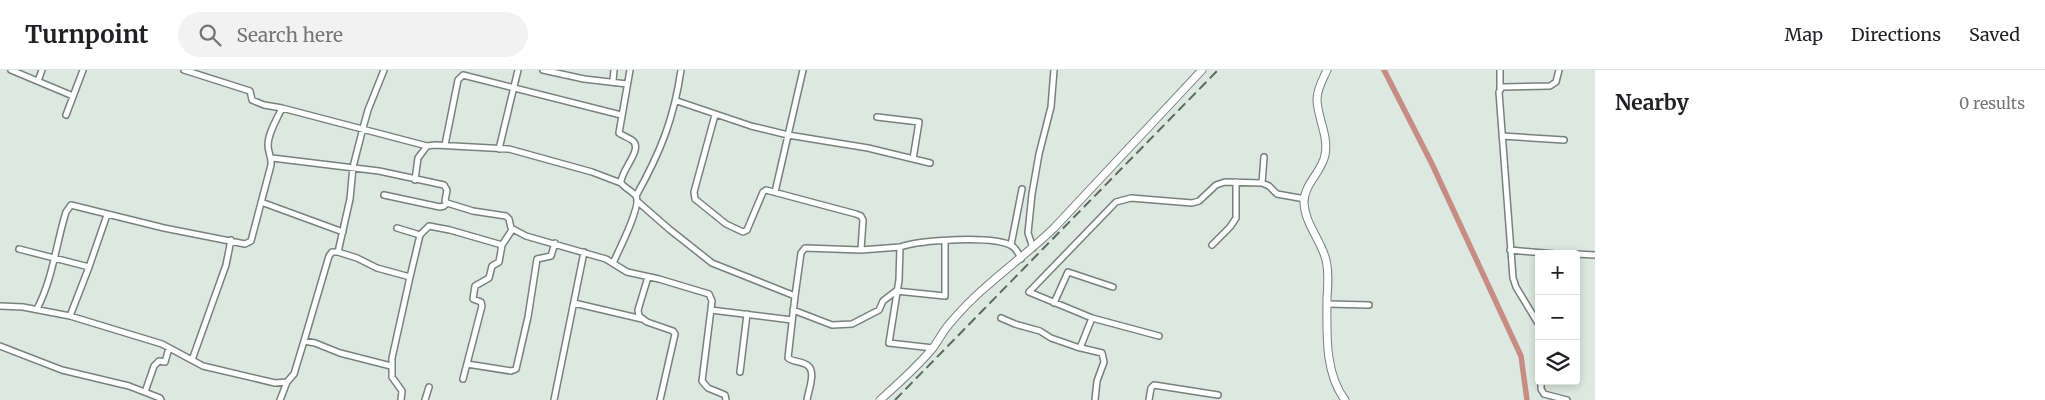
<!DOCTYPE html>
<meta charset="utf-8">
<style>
body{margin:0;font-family:Merriweather,serif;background:#f2f2f2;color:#202124}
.controls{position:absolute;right:15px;bottom:15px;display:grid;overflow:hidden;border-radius:5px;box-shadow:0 2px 8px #0003}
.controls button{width:45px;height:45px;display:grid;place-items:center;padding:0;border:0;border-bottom:1px solid #e0e0e0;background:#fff;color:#202124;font:25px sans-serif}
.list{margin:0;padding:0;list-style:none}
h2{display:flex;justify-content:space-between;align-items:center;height:65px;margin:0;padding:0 20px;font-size:21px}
h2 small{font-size:16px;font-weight:400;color:#757577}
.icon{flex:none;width:28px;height:28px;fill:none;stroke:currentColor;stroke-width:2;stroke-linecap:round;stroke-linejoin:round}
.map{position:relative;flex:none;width:1595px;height:330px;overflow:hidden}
header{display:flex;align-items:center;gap:30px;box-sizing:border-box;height:70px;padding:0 25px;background:#fff;border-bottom:1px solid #e0e0e0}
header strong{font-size:24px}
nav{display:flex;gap:28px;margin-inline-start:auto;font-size:18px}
.search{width:350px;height:45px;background:#f2f2f2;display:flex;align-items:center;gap:12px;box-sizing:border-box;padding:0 18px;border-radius:28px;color:#757577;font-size:19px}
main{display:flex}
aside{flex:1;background:#fff}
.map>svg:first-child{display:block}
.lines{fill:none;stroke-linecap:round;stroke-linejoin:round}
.canal{stroke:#c78c82;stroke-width:5.5}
.street-casing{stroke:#77827c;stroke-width:8}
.secondary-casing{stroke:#77827c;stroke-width:9}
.street{stroke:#fff;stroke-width:5}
.secondary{stroke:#fff;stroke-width:7}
.rail{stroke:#606763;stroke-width:2;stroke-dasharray:10 5;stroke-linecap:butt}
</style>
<header>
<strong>Turnpoint</strong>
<div class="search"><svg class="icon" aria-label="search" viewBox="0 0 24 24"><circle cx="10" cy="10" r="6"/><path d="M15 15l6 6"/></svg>Search here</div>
<nav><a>Map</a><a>Directions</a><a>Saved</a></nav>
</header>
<main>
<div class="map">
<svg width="1595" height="330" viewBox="0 0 1595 330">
<rect width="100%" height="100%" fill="#dce8e1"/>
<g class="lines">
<path class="canal" d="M1384 0 1432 94 1521 286 1527 330"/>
<g class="street-casing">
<path id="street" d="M11 0 73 26
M384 0 368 40 363 58 353 97 350 129 338 182 357 188 377 198 410 207 392 288V307L402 321 401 330
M543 0 584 9 627 14
M38 11 42 0
M613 11 614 0
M1500 19V0
M677 31 751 56 788 65 868 78 930 93
M282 38 427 76
M66 45 83 0
M715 45 694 122 695 129 726 154 743 162 747 160 763 122 766 120 856 144 861 146 863 150 861 180
M877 47 919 52 913 89
M1502 66 1564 70
M445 75 458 10 463 5 621 45
M499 79 518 0
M272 88 379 101 444 115 447 120 445 131 447 133 473 141 506 146 509 149 511 158 526 166 606 189 627 202 659 209 709 224 712 231 702 311 708 318 725 325 726 330
M415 110 418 88 427 76 435 75 509 79 592 102 621 113
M1262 113 1264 87
M775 122 803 0
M384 125 440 137 444 136 447 133
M636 126C660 83 674 49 681 0
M637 131 669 159 712 193 795 226 788 288C793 292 801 291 807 295 817 301 808 321 807 330
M261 132 343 162
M397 158 420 165
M1011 175 1022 119
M1212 175 1230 157 1236 148V112
M900 177C920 170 994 165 1012 176 1017 179 1019 184 1021 189
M1033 178 1028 163 1032 124 1039 84 1051 37 1054 0
M19 179 89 197 107 145
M1510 180 1555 184
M1576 184 1595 185
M613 193C618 182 642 135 636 126 632 121 625 118 621 113 620 101 643 80 633 71 630 68 623 66 619 63L630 0
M410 207 420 165 429 156 450 160 502 175
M648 207 638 240 639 246 647 252 673 261 675 264 660 330
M795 226 801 183 805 178 861 180 900 177 899 210 889 273 933 278
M574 233 642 249
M1054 233 1068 202 1113 217
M1327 234 1369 235
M0 236 23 237 70 246 162 274 203 296 275 313 287 312 294 304 304 271 315 273 340 283 391 296
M37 239C53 208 56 174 66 142L71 135 164 158 245 174 251 171 271 95C272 87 268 83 268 75 268 63 277 49 282 38L264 35 252 30 250 21 184 0
M711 240 792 250
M793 240 832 255 852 254 879 240 883 231 896 221 945 226V172
M70 246 89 197
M1001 248 1015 254 1040 261 1051 268 1077 277 1102 283 1104 292 1097 311 1095 330
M1092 248 1159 266
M1539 255 1516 217 1513 208 1499 22 1502 17 1550 16 1556 12 1559 0
M304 271 329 186 332 182H338
M0 276 62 300 129 316 160 328 161 330
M1080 278 1092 248 1029 222 1116 132 1131 128 1192 133 1199 131 1216 115 1225 112 1262 113 1269 116 1277 124 1305 129
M192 290 226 195 231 170
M467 294 511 301 516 299 528 247 537 189 551 186 555 173
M740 302 747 244
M463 309 482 236 481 232 473 229 475 216 489 208 492 196 499 192 502 175 512 160
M1541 311V319L1544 324 1567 330
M145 322 154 296 159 291 165 292 169 278
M280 330 287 312
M425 330 429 317
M554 330 584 182
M1149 330 1151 318 1154 315 1218 325"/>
</g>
<g class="secondary-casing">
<path id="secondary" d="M1327 0C1323 9 1317 19 1317 29 1317 47 1329 66 1325 85 1322 102 1303 115 1304 133 1305 154 1321 170 1326 190 1329 202 1328 215 1327 228 1327 262 1324 302 1345 330
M880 330C898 314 916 298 932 279 939 270 944 259 952 251 981 216 1021 190 1054 158L1202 0"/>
</g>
<use href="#street" class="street"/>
<use href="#secondary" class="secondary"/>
<path class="rail" d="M895 330 1218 0"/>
</g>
</svg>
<div class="controls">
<button>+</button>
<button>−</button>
<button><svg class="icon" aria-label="layers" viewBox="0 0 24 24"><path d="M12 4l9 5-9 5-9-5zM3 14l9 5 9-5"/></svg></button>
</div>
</div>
<aside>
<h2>Nearby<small>0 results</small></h2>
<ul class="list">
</ul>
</aside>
</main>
